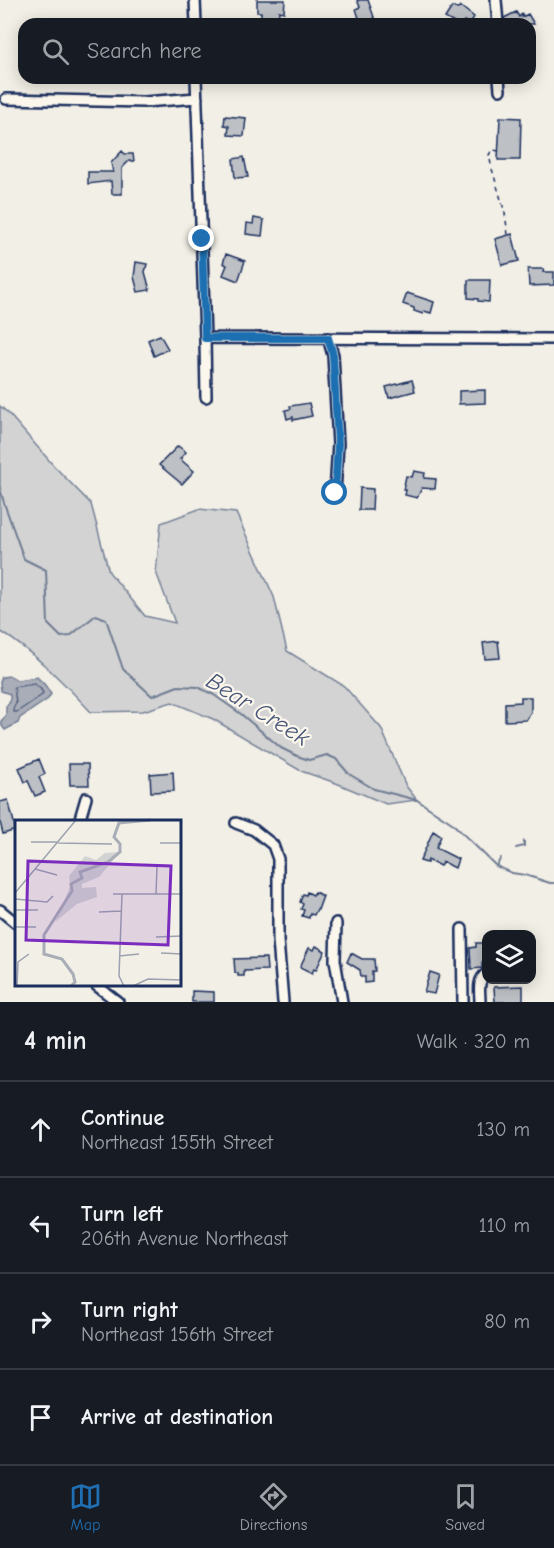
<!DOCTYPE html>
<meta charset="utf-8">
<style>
body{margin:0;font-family:"Comic Neue",sans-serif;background:#242831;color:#f1f3f6}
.controls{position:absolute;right:18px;bottom:18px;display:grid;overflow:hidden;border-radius:12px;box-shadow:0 3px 15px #0003}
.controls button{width:54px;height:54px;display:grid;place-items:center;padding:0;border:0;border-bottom:2px solid #363941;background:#171b24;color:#f1f3f6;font:30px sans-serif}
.stop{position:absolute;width:18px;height:18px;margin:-14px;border:4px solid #1f6fb2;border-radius:50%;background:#fff}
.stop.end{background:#1f6fb2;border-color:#fff;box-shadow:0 2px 6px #0008}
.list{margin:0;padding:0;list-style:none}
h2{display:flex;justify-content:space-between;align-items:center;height:78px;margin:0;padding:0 24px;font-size:26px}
h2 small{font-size:20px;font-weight:400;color:#9ea1a6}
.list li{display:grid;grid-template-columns:39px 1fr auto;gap:18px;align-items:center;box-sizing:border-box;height:96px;padding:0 24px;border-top:2px solid #363941}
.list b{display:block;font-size:22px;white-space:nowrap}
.list p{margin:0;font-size:20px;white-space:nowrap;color:#9ea1a6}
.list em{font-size:20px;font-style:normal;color:#9ea1a6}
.icon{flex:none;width:33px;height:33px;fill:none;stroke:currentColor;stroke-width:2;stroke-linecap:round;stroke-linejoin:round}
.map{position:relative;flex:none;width:554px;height:1002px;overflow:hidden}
.search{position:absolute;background:#171b24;box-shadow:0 3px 15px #0003;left:18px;right:18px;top:18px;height:66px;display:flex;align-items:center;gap:15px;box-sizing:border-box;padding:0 21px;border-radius:18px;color:#9ea1a6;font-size:22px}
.sheet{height:462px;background:#171b24}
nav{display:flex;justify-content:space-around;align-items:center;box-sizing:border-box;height:84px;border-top:2px solid #363941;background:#171b24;font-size:16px;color:#9ea1a6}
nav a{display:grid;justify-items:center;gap:3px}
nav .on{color:#1f6fb2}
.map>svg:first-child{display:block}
.green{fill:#d2d3d2;stroke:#768198;stroke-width:1.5}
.water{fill:#a9adb7;stroke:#707b93;stroke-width:1.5}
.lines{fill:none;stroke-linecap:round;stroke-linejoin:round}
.shore{stroke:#546182;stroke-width:1.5}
.stream{stroke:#707b93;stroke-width:2}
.building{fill:#bdc0c4;stroke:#1b2f5e;stroke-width:1.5}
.minor-casing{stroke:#1b2f5e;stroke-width:14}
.path{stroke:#1b2f5e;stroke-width:1.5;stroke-dasharray:4.5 4.5;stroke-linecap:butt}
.minor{stroke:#fbf7ec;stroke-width:9}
.route{stroke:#1f6fb2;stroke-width:8}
.labels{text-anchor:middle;stroke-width:4.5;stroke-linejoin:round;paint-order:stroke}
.water-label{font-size:24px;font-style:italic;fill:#465579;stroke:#fbf7ec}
.inset-river{fill:none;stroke:#a9adb7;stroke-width:3}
.inset-road{fill:none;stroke:#9ca2b0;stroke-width:1.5}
.view{fill:#7b2cbf;fill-opacity:0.15;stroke:#7b2cbf;stroke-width:3}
.inset-edge{fill:none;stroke:#1b2f5e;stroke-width:3}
</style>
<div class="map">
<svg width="554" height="1002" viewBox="0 0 554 1002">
<rect width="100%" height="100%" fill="#f2efe6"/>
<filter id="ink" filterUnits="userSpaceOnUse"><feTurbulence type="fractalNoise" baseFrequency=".0167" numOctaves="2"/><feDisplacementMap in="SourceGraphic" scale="12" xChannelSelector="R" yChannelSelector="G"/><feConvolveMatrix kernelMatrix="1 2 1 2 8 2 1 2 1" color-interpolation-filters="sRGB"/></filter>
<g filter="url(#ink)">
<path class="green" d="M0 406 8 413 54 466 91 504 109 572 145 616 175 623 156 572 161 523 199 509 236 513 274 597 287 651 344 686 381 728 406 786 417 800 386 804 336 783 301 771 213 719 172 702 143 711 91 712C63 682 35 653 0 631Z"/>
<path class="water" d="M10 676 17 680 37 677 45 685 51 694 48 699 20 718 18 723 5 730 2 726 1 721 6 716V706L10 702V694L1 691 0 682 2 677Z"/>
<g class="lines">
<path class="shore" d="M34 684 40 688 43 693 42 695 17 712H14L13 709 16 703 14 687Z"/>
<path class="stream" d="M0 488 4 503 24 559 46 570 48 624 61 637 70 636 96 615 106 619 123 669 152 696 178 686 198 687 214 695 241 714 281 748 297 756 309 760 327 755 336 759 349 774 374 789 417 800 452 823 496 866 512 873 525 875 550 883H554
M516 848 524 846V841
M496 866 501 858"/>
</g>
<path class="building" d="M257 0H285L284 12 279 11 278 24H261V12H257Z
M357 0H368L375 20 365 24H361L356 9 360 7Z
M460 6 474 17 470 24 464 21 462 24H456L445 18 452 7 458 9Z
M516 12 519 17 522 14V17L528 14 534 24H505L504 18Z
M225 116 246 118 244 136 228 135 229 126 224 125Z
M500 117 521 118 520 160H498Z
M122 151 125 154H133L134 161H129L122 168V194H112L111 181 88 184V172H113L111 163Z
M244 157 248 177 235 178 233 159Z
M254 218 264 220 262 236 246 234 247 223 253 224Z
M512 234 519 261 502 265 495 239Z
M226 254 245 261 238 281 223 275 227 265 223 263Z
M136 262 147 264 145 272 150 290 138 292 134 277Z
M528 269H544L543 272H554V285L529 286Z
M468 280H490L489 302 478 301V299L468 298Z
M407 293 434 302 431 313 424 311 423 314 414 311V308L403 304Z
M160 335 168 349 154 356 148 340Z
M412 380 415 391 389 398 386 387Z
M485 390V403L459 404V391Z
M309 403 312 416 293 420V417L287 419 285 410 291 409 290 406Z
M178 446 186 452 180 459 194 471 182 484 159 465Z
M414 471 425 473 424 478 436 479 435 489 422 488 417 498 405 495 406 490H403L406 476 412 477Z
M360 488 373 489 372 510H359Z
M498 641 500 658 485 659 483 643Z
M521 697H531V712L526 720 505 721V703L521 702Z
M39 759 45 774 39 777 45 792 35 796 28 781 25 782 19 768Z
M69 764H88L89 785H70Z
M173 772 174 791 151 792 150 774Z
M8 800 16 830 3 834 0 822V802Z
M433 831 441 836 436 848 458 859 455 868 443 862 440 866 428 860 427 863 420 861Z
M307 892 313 895 315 892 323 896 318 910 317 909 314 915 310 914 309 918 302 916 304 910 301 909 303 904 300 902 303 894 306 895Z
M476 943H486V962H482V968L471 969 470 948 476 947Z
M316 946 325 951 316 970 314 969 312 973 300 967 309 948 314 950Z
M351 953 362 959H374L375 971H372V982L365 983V977H361L360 970 347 962Z
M266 958 267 970 244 971V976H238V973H235L234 959Z
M430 972 439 975 434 994 424 992Z
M523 986V1002H495L494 987Z
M192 991 214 992V1002H192Z"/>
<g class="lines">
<g class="minor-casing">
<path id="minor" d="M195 0 196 24
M496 0 498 24
M196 78 205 338 206 397
M499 78 500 90
M6 99 144 102 197 98
M205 338 554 339
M328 338 333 355 338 444 335 493
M79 822 86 798
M236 823 254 830 273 845 278 859V940L283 1002
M0 910 16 923
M336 923 335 960 342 1002
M462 929 463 1002
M97 986 118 1002
M480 1002C480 992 477 980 486 974"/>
</g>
<path class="path" d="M499 151 492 150 489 155 492 169 505 213 508 235"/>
<use href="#minor" class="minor"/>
</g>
</g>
<g class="lines" filter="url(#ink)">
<path class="route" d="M202 239 205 338H328L333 355 338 444 335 493"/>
</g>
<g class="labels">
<g class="water-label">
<text transform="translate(258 709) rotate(32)" y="8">Bear Creek</text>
</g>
</g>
<g transform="translate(15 820)">
<rect width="166" height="166" fill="#f2efe6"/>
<path d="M105 32 84 57 67 64V68L81 67 82 77 62 84 40 102 55 67 54 56 70 36 81 40 90 33Z" fill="#d2d3d2"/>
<path class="inset-river" d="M56 166 60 162 58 154 47 139 29 134V115L57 71 56 64 67 58 65 52 93 42 105 32V24L99 17 104 3 135 0"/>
<path class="inset-road" d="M16 22H42M43 23 97 24M145 23H167M20 49 42 55M0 73 61 0M98 74H167M107 74 104 156 109 166M141 74 142 47M0 79 32 82 38 76M0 90H23M84 92 106 91M0 107H21M141 117 167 116M146 133 167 134M104 136 124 134M2 166 3 142 14 134M118 166 133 159 167 160"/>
<path class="view" d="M13 41 156 46 153 125 11 120Z"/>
<rect width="166" height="166" class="inset-edge"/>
</g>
</svg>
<div class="controls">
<button><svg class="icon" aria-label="layers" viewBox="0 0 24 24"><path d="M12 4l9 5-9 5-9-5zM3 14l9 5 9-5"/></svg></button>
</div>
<div class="stop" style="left:335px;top:493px"></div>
<div class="stop end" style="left:202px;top:239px"></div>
<div class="search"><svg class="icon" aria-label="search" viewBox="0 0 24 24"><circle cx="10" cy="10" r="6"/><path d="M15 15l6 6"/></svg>Search here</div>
</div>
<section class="sheet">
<h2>4 min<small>Walk · 320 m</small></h2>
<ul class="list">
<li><svg class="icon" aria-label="ahead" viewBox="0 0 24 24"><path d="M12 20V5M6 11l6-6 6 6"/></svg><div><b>Continue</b><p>Northeast 155th Street</p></div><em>130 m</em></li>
<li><svg class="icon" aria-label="left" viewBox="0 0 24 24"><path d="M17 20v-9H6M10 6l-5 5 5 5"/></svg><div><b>Turn left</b><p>206th Avenue Northeast</p></div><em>110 m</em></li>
<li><svg class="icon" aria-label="right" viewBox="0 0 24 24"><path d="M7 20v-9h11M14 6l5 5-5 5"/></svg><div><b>Turn right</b><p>Northeast 156th Street</p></div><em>80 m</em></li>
<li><svg class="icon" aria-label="arrive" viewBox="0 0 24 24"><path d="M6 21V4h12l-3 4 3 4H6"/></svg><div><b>Arrive at destination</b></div></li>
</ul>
</section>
<nav>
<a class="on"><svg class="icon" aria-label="map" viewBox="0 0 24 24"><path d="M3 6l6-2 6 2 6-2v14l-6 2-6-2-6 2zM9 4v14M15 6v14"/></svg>Map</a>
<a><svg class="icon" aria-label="directions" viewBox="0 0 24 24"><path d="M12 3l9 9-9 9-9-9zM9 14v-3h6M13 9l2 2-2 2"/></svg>Directions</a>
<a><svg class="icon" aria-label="saved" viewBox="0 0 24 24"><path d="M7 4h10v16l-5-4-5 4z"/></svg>Saved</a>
</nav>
